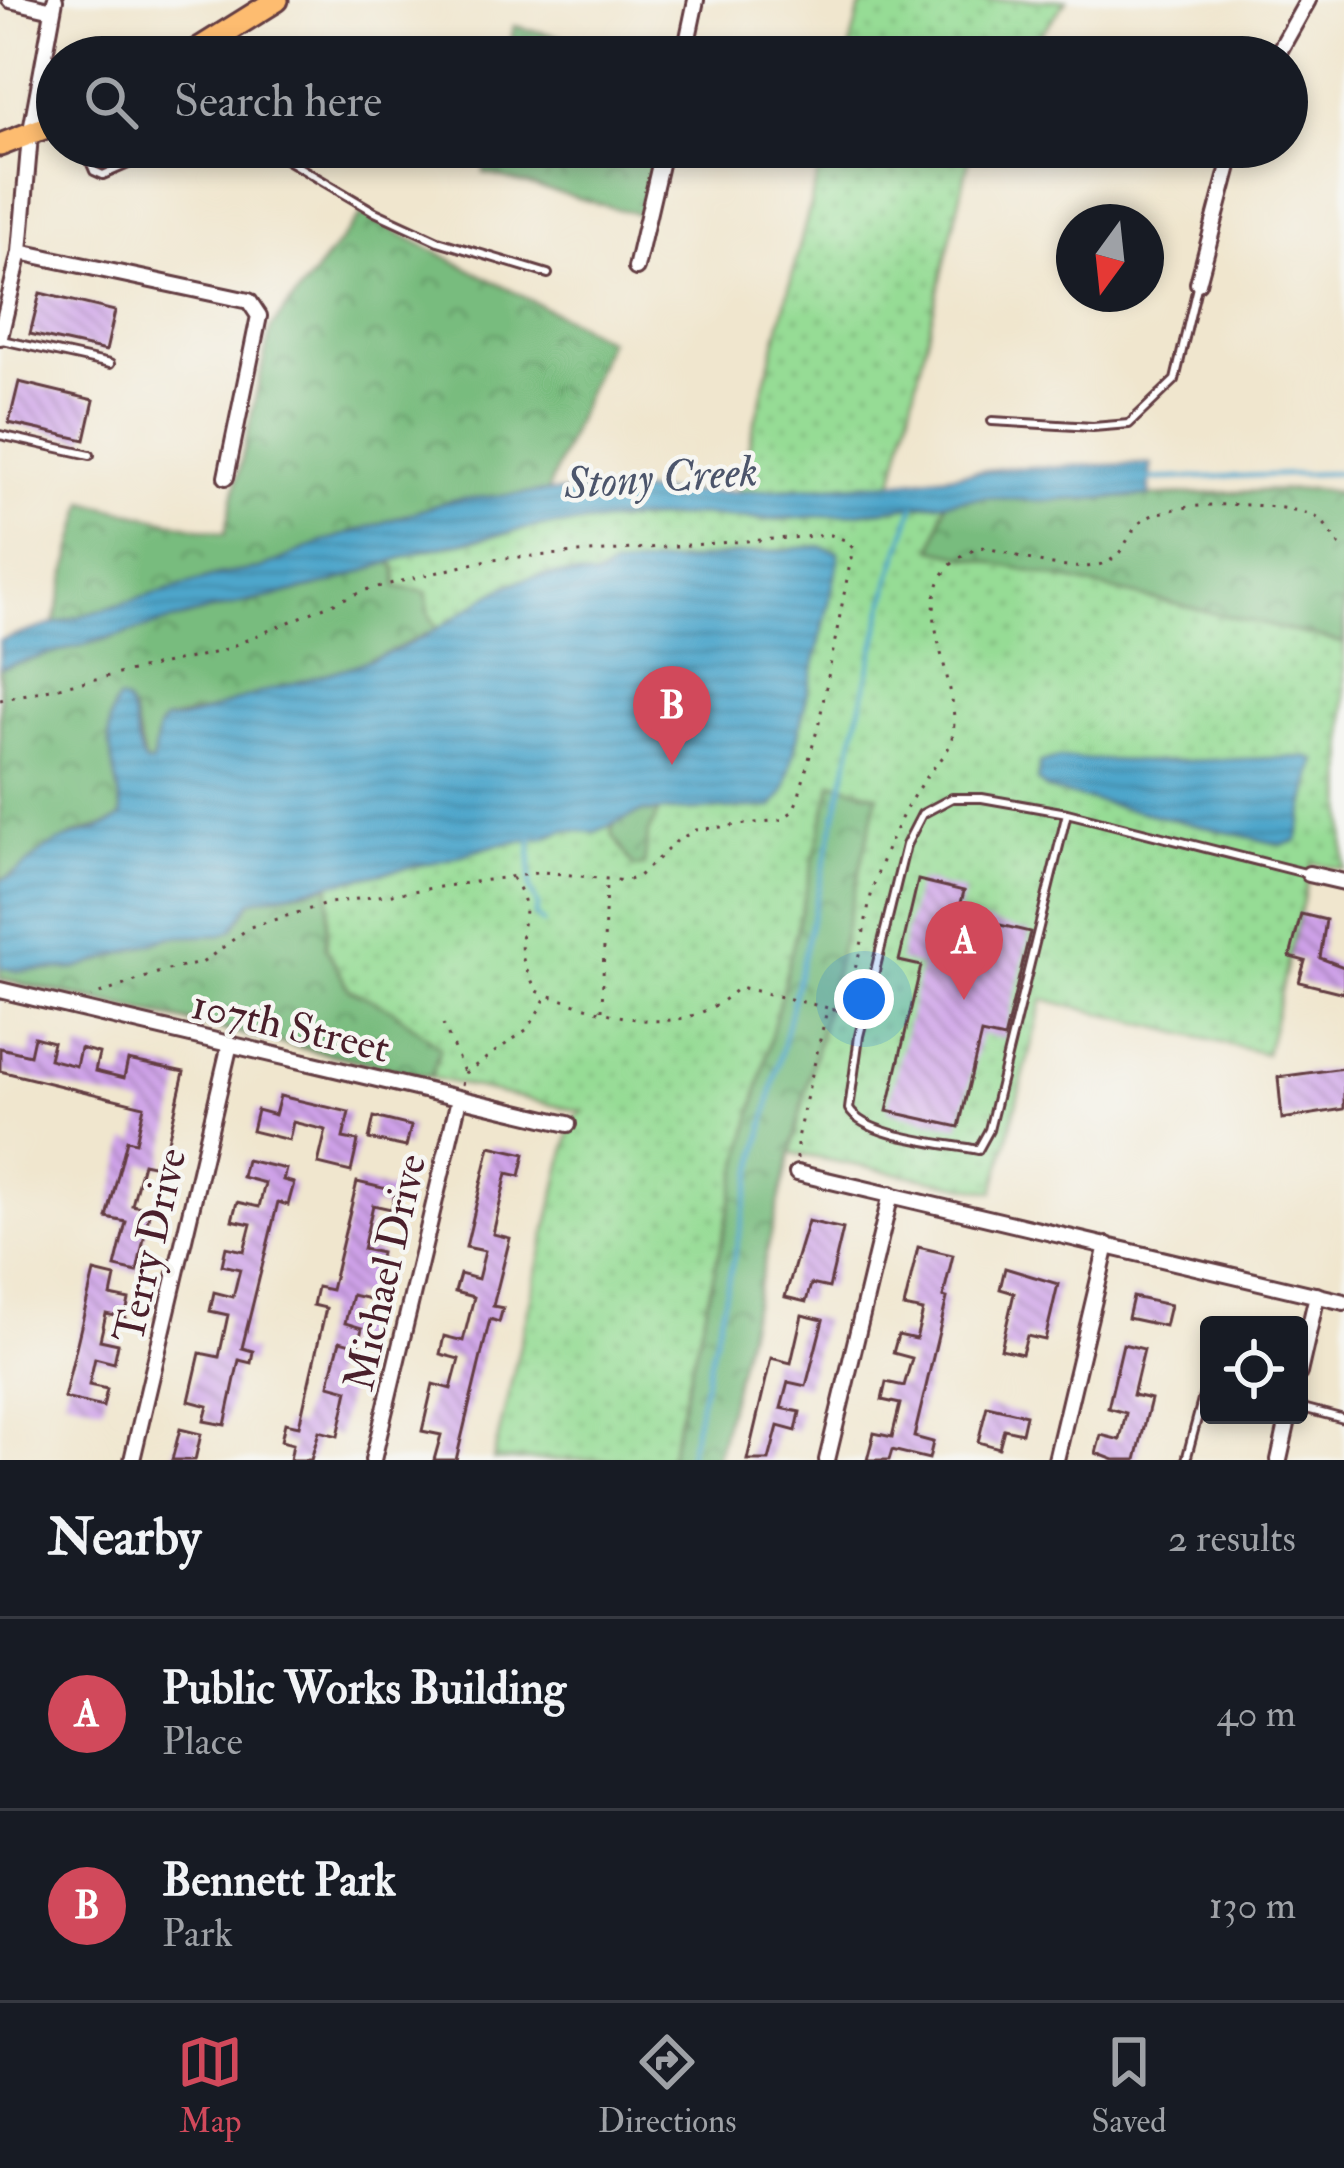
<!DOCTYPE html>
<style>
body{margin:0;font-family:"IM FELL Double Pica",serif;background:#20242c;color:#f1f3f6}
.controls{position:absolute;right:36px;bottom:36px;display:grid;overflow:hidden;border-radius:12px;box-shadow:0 6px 18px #0003}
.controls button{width:108px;height:108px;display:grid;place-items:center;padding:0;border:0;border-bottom:3px solid #363941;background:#171b24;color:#f1f3f6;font:60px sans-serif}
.compass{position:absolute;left:1056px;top:204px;width:108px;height:108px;border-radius:50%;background:#171b24;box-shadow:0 6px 18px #0003;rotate:195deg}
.you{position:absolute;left:864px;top:999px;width:42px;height:42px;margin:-30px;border:9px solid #fff;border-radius:50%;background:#1a73e8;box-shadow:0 0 0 18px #1a73e833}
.badge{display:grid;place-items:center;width:78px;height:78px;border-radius:50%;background:#d1495b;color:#fff;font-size:39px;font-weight:700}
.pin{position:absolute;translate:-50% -99px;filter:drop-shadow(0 3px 6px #0008)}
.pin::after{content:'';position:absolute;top:63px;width:42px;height:36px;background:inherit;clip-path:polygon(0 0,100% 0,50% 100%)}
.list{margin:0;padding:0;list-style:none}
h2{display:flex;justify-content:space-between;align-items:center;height:156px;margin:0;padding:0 48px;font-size:51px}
h2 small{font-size:39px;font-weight:400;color:#9ea1a6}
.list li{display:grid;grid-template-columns:78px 1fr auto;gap:36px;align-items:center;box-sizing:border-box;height:192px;padding:0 48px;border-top:3px solid #363941}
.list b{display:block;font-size:45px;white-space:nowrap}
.list p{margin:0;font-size:39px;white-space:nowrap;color:#9ea1a6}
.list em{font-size:39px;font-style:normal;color:#9ea1a6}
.icon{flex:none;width:66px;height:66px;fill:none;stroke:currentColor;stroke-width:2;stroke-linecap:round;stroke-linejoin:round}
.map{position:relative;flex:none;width:1344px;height:1460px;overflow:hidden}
.search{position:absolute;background:#171b24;box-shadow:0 6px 18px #0003;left:36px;right:36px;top:36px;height:132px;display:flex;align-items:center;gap:30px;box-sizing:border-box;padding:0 42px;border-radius:66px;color:#9ea1a6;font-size:45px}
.sheet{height:540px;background:#171b24}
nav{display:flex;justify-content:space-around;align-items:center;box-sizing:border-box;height:168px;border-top:3px solid #363941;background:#171b24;font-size:33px;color:#9ea1a6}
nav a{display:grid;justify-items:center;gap:6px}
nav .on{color:#d1495b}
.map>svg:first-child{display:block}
.green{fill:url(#green-dots);stroke:#707e60;stroke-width:3}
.forest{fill:url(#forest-crowns);stroke:#616e54;stroke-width:3}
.water{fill:url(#water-rules);stroke:#4c627b;stroke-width:3}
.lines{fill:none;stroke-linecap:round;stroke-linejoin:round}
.stream{stroke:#4ea6cb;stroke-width:4.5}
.building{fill:url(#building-back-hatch)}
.service-casing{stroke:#633d43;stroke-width:12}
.minor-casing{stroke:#633d43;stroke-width:20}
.primary-casing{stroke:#633d43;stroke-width:27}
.path{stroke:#633d43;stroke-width:3;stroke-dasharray:3 9;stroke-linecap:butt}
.service{stroke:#fff;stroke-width:6}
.minor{stroke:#fff;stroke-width:14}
.primary{stroke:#fdbc70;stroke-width:21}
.labels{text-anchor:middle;stroke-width:9;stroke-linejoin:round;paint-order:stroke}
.street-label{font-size:42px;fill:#4a1f2b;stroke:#f6f6f2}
.water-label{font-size:45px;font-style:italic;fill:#4c556b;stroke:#f6f6f2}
</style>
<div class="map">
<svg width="1344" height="1460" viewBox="0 0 1344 1460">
<defs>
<pattern id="green-dots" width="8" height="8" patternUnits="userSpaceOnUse" patternTransform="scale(3)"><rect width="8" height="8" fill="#96dc95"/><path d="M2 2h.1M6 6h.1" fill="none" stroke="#83bc81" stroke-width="1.8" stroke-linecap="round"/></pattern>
<pattern id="forest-crowns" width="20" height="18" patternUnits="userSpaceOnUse" patternTransform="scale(3)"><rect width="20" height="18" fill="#78bc7e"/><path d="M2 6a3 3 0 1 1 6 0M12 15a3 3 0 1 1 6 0" fill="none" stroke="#649867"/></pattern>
<pattern id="water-rules" width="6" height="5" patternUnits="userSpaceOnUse" patternTransform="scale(3)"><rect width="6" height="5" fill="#4ea6cb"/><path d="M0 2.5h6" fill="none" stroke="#4387a5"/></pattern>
<pattern id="building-back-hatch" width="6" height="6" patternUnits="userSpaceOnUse" patternTransform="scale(3)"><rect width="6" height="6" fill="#cea1e8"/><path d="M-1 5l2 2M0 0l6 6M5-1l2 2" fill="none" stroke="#a983bc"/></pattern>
</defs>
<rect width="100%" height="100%" fill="#f6f6f2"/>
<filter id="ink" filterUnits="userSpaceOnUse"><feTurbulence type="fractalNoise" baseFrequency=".00833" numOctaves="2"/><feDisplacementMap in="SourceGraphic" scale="24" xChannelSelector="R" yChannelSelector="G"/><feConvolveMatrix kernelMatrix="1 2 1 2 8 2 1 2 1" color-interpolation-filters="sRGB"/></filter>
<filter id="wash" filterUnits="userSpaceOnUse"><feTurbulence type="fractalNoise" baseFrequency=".004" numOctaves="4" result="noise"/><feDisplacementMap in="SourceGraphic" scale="48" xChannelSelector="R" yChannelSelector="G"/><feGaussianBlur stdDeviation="2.7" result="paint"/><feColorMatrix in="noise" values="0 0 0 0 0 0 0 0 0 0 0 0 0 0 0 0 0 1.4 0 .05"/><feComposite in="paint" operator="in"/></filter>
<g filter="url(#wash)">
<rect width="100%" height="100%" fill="#f0e6ce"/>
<path class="green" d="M868 0H1067L1023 57H848L859 11Z
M825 147H972L893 482 737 492Z
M1313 489 1344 493V869L1312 863 1266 1054 1043 999 994 1192 745 1144 669 1460H493L573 1118 583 1112 0 980V668L425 550 540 526 700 515 768 520 848 514 985 497 1037 501Z"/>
<path class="forest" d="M514 26 648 57H508Z
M490 147H664L648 217 484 173Z
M362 214 608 340 547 492 452 500 317 544 260 569 218 575 54 624 85 502 225 534 271 328Z
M1313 489 1344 493V643L933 549 946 501 985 497 1037 501Z
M389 561 396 567 397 587 426 592 430 616 438 628 367 663 206 712 164 721 158 729 152 763H145L132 712 112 748 122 816C107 828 94 827 76 834 49 845 28 873 0 880V668L207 611 328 584Z
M832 782 878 795 716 1460H669Z
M641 812H658L648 835 644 866 634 867 613 836 612 827 624 816Z
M330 885 326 948 349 989 393 1010 440 1048 431 1077 0 978V967L18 971 76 969 170 937 221 935 233 929 252 900Z"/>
<path class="water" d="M1151 464 1149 496 1037 501 985 497 848 514 768 520 700 515 540 526 425 550 328 584 207 611 0 668V640L218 575 260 569 317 544 452 500 547 492H737L893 482 1006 468Z
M819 546 838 552 839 560 785 790 773 807 641 812 595 832 564 830 545 838 495 845 449 859 252 900 233 929 221 935 170 937 76 969 17 971 0 967V880C20 875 31 858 49 847 73 832 101 833 122 816 121 782 96 729 118 700L126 702C138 721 134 745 145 763H152L158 729 164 721C195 720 223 704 253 695 306 678 360 668 411 643 481 609 509 560 595 578L612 568Z
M1305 757 1316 760 1297 841 1282 845 1048 790 1037 781 1040 763 1059 758 1155 762Z"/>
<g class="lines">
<path class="stream" d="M1146 479 1344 473
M531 841 530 889 538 906 535 915 543 923
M687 1460 890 580 914 506"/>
</g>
<g id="blocks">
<path class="building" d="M40 293 115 311 106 351 30 334Z
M19 382 94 400 85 440 9 423Z
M918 880 964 891 958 915 1030 932 1004 1039 981 1034 959 1127 887 1111 921 966 899 961Z
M1301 914 1326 920 1320 958 1344 967V993L1299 982 1305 961 1290 957Z
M34 1037 53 1042 49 1059 76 1066 80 1048 99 1053 95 1071 124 1078 128 1060 184 1072 162 1167 143 1163 132 1205 150 1209 137 1272 115 1267 126 1222 107 1218 127 1140 136 1142 144 1106 0 1071V1048L30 1055Z
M1344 1068V1109L1282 1119 1278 1077Z
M280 1096 349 1112 343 1138 358 1141 351 1172 318 1164 326 1130 293 1122 289 1140 252 1131 257 1110 275 1115Z
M374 1117 411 1126 406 1147 369 1139Z
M490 1146 525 1154 520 1176 507 1173 493 1234 510 1238 493 1306 503 1308 499 1322 490 1319 456 1460H434L441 1435 422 1431 433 1384 451 1389 459 1359 440 1354 444 1336 463 1341 474 1297 455 1292 460 1274 478 1279 485 1251 466 1247Z
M246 1160 286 1169 283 1180 294 1183 288 1205 278 1202 242 1348 253 1351 251 1363 239 1360 225 1425 204 1421 208 1406 189 1401 200 1353 219 1357 228 1315 210 1311 214 1292 233 1297 240 1269 222 1265 226 1247 244 1251 251 1224 232 1220 237 1202 259 1207 265 1183 242 1177Z
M357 1182 396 1191 391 1209 373 1205 363 1249 381 1253 377 1271 370 1299 352 1295 345 1323 362 1328 358 1346 340 1341 332 1371 329 1385 348 1390 338 1436 319 1431 311 1460H290L293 1444 281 1441 285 1423 299 1426 326 1308 313 1305 317 1287 331 1290Z
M808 1221 843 1229 829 1288 811 1284 806 1302 785 1297Z
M918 1247 953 1255 943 1297 947 1298 914 1437 933 1442 929 1459 892 1450 889 1460H867L874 1433 892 1437 900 1404 882 1400 886 1382 904 1386 912 1358 893 1353 898 1335 916 1339 923 1311 904 1307Z
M1005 1268 1058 1284 1045 1340 1027 1336 1022 1354 1001 1349 1014 1293 1000 1289Z
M94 1272 115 1277 111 1296 129 1300 125 1318 106 1314 100 1340 118 1344 114 1363 95 1358 89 1385 107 1389 103 1407 64 1398Z
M1133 1297 1170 1305 1165 1326 1128 1318Z
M802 1315 823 1320 806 1386 788 1382 781 1408 800 1412 796 1431 778 1426 769 1460H747L771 1358 791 1363Z
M1123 1344 1144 1349 1133 1395 1151 1399 1136 1460H1114L1096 1453 1101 1435 1120 1440 1126 1413 1108 1408Z
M987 1406 1026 1415 1022 1433 1004 1429 999 1448 978 1442Z
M180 1429 201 1434 195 1460H172Z"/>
</g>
</g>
<g filter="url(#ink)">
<use href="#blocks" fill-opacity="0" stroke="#633d43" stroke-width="3"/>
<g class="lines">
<g class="service-casing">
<path id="service" d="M84 147 94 171 103 175 149 155 153 147
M265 147 375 212 438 241 548 274
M2 340 110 364
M992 421 1093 427 1129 424 1175 380 1197 287
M0 435 90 455
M1067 813 989 1130 978 1150C945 1143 866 1138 849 1109L859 1036 906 845 922 814 952 798H982L1067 813 1305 873
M1299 1407 1344 1419
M1186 1460 1205 1389 1209 1386"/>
</g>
<g class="minor-casing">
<path id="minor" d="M10 0 53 10
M684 57 696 0
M1276 57 1308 0
M20 252 249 301 259 316 226 477
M636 268 664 147
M1198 283 1234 147
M0 337 20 252 30 136 55 0
M1309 874 1344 882
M0 990 568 1124
M797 1173 1344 1302
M1299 1373 1317 1295
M132 1460 230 1044
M373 1460 459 1099
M827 1460 891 1194
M1056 1460 1107 1245
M1279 1460 1289 1415"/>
</g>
<g class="primary-casing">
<path id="primary" d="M186 57 277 0
M0 145 57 123"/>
</g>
<path class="path" d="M0 700 218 652 365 590 492 559 831 535 845 540 853 548 819 723 798 799 792 812 780 820 696 830 678 840 639 876 626 881 543 872 330 903 250 927 202 963 163 971 91 997
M512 878C537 908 517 922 522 954 524 967 531 979 537 991L547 995
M602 1010 606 882
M833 1010C864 973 861 926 875 881 885 849 904 809 923 781 931 769 945 758 950 744 973 685 883 583 981 547 1020 554 1058 574 1098 565 1126 559 1124 536 1142 521 1172 499 1281 501 1314 516 1329 523 1332 540 1344 550
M443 1024 464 1072
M462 1085 465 1073 529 1028 547 995C617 1016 679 1044 739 987L854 1014
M797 1159V1138L827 1010"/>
<use href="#service" class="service"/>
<use href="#minor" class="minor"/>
<use href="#primary" class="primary"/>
</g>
</g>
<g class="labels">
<g class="street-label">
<text transform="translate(291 1025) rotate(13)" y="15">107th Street</text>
<text transform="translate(149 1245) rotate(-77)" y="15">Terry Drive</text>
<text transform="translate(384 1272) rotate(-77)" y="15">Michael Drive</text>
</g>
<g class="water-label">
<text transform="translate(661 476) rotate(-4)" y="16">Stony Creek</text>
</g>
</g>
</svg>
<div class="controls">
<button><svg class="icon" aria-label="locate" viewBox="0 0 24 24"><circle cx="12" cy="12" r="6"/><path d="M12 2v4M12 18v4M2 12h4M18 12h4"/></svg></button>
</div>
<svg class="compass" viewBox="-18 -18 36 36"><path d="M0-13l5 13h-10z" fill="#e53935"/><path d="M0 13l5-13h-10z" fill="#9ea1a6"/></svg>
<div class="you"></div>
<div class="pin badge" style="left:964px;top:1000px">A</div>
<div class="pin badge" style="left:672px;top:765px">B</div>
<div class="search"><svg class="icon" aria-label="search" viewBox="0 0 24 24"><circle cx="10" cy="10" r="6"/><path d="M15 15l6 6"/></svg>Search here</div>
</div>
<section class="sheet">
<h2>Nearby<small>2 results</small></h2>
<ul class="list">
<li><span class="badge">A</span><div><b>Public Works Building</b><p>Place</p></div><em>40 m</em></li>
<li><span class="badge">B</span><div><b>Bennett Park</b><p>Park</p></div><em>130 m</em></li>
</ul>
</section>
<nav>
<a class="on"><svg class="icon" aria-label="map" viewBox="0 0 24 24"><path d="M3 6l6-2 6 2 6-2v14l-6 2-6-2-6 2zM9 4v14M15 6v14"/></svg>Map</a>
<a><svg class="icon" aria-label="directions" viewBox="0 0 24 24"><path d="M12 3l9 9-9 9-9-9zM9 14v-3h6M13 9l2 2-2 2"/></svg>Directions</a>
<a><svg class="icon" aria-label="saved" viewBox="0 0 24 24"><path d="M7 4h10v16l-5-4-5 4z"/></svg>Saved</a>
</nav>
